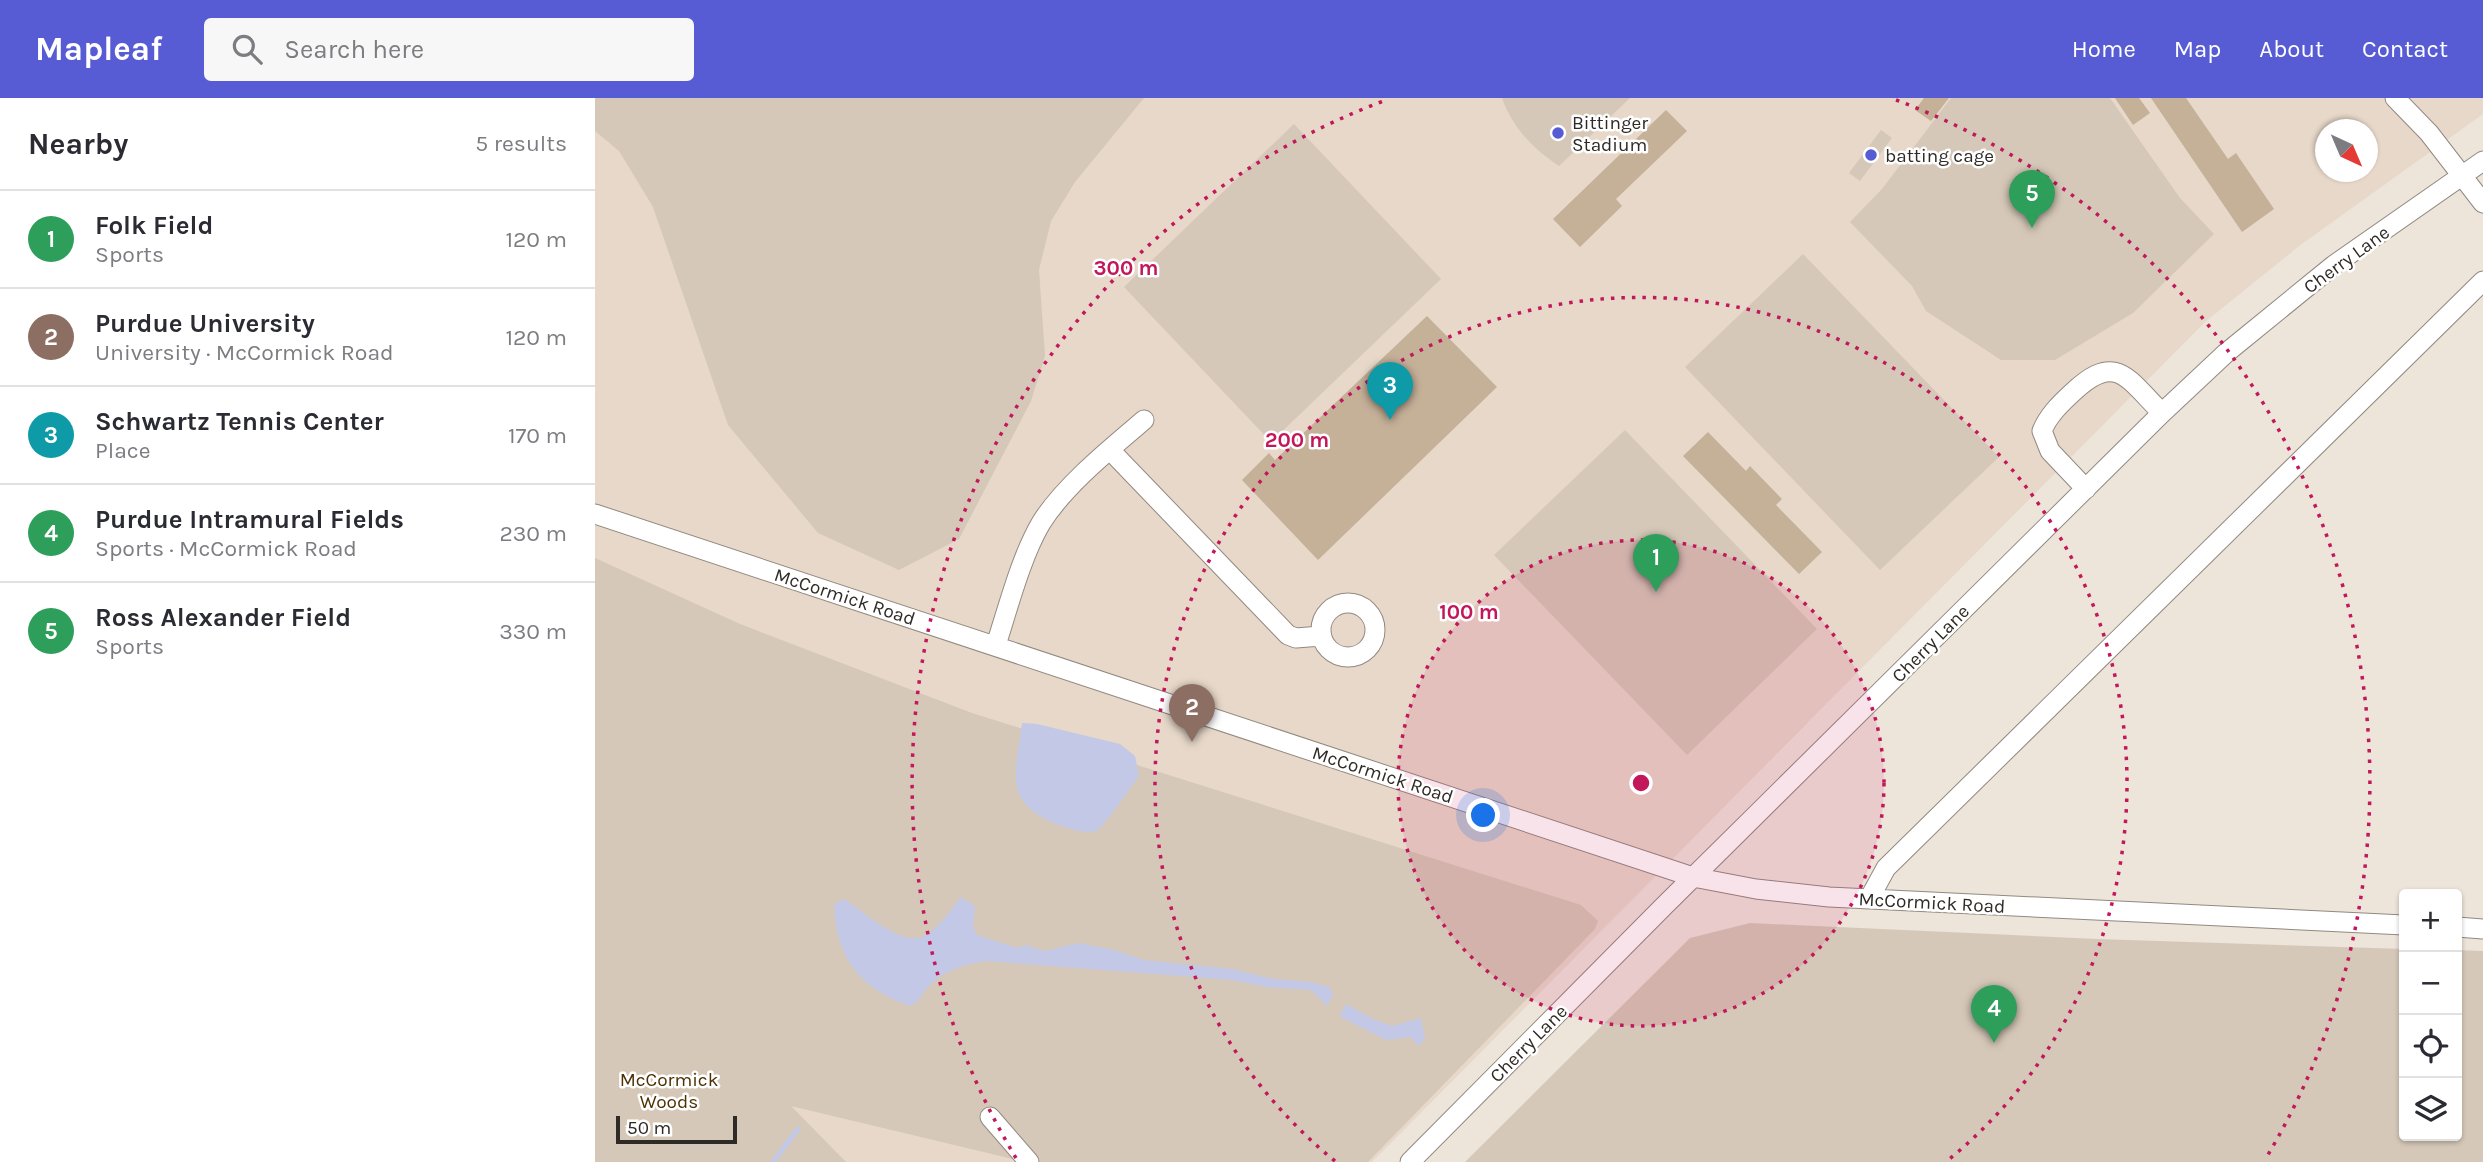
<!DOCTYPE html>
<meta charset="utf-8">
<style>
body{margin:0;font-family:Karla,sans-serif;background:#f7f7f7;color:#2b2b33}
.controls{position:absolute;right:21px;bottom:21px;display:grid;overflow:hidden;border-radius:7px;box-shadow:0 2px 5px #0004}
.controls button{width:63px;height:63px;display:grid;place-items:center;padding:0;border:0;border-bottom:2px solid #e1e1e2;background:#fff;color:#2b2b33;font:35px sans-serif}
.compass{position:absolute;left:1720px;top:21px;width:63px;height:63px;border-radius:50%;background:#fff;box-shadow:0 2px 5px #0004;rotate:136deg}
.scale{position:absolute;left:21px;bottom:18px;width:121px;box-sizing:border-box;padding-left:7px;border:4px solid #2e2a26;border-top:0;font-size:19px;line-height:24px;white-space:nowrap;color:#2e2a26;-webkit-text-stroke:5px #fff;paint-order:stroke}
.you{position:absolute;left:889px;top:718px;width:24px;height:24px;margin:-18px;border:5px solid #fff;border-radius:50%;background:#1a73e8;box-shadow:0 0 0 10px #1a73e833}
.badge{display:grid;place-items:center;width:46px;height:46px;border-radius:50%;background:#585cd4;color:#fff;font-size:23px;font-weight:700}
.pin{position:absolute;translate:-50% -58px;filter:drop-shadow(0 2px 4px #0008)}
.pin::after{content:'';position:absolute;top:37px;width:24px;height:21px;background:inherit;clip-path:polygon(0 0,100% 0,50% 100%)}
.list{margin:0;padding:0;list-style:none}
h2{display:flex;justify-content:space-between;align-items:center;height:91px;margin:0;padding:0 28px;font-size:30px}
h2 small{font-size:23px;font-weight:400;color:#7c7c81}
.list li{display:grid;grid-template-columns:46px 1fr auto;gap:21px;align-items:center;box-sizing:border-box;height:98px;padding:0 28px;border-top:2px solid #e1e1e2}
.list b{display:block;font-size:26px;white-space:nowrap}
.list p{margin:0;font-size:23px;white-space:nowrap;color:#7c7c81}
.list em{font-size:23px;font-style:normal;color:#7c7c81}
.icon{flex:none;width:38px;height:38px;fill:none;stroke:currentColor;stroke-width:2;stroke-linecap:round;stroke-linejoin:round}
.map{position:relative;flex:none;width:1888px;height:1064px;overflow:hidden}
header{display:flex;align-items:center;gap:42px;box-sizing:border-box;height:98px;padding:0 35px;background:#585cd4;color:#fff}
header strong{font-size:33px}
nav{display:flex;gap:38px;margin-inline-start:auto;font-size:24px}
.search{width:490px;height:63px;background:#f7f7f7;display:flex;align-items:center;gap:18px;box-sizing:border-box;padding:0 24px;border-radius:7px;color:#7c7c81;font-size:26px}
main{display:flex}
aside{flex:1;background:#fff}
.map>svg:first-child{display:block}
.built{fill:#e7d8c9;fill-rule:evenodd}
.green{fill:#d5c8b8}
.water{fill:#c2c8e5}
.lines{fill:none;stroke-linecap:round;stroke-linejoin:round}
.stream{stroke:#c2c8e5;stroke-width:5}
.building{fill:#c5b098}
.minor-casing{stroke:#928980;stroke-width:21}
.minor{stroke:#fff;stroke-width:19}
.ring{fill:none;stroke:#c2185b;stroke-width:3.5;stroke-dasharray:3.5 7}
.poi-dot{fill:#585cd4;stroke:#fff;stroke-width:2.5}
.labels{text-anchor:middle;stroke-width:5;stroke-linejoin:round;paint-order:stroke}
.poi-label{font-size:19px;fill:#2e2a26;stroke:#fff;text-anchor:start}
.street-label{font-size:19px;fill:#2e2a26;stroke:#fff}
.park-label{font-size:19px;fill:#4e3002;stroke:#fff}
.centre{fill:#c2185b;stroke:#fff;stroke-width:3.5}
.ring-label{font-size:21px;text-anchor:middle;font-weight:bold;fill:#c2185b;stroke:#fff;stroke-width:5;stroke-linejoin:round;paint-order:stroke}
</style>
<header>
<strong>Mapleaf</strong>
<div class="search"><svg class="icon" aria-label="search" viewBox="0 0 24 24"><circle cx="10" cy="10" r="6"/><path d="M15 15l6 6"/></svg>Search here</div>
<nav><a>Home</a><a>Map</a><a>About</a><a>Contact</a></nav>
</header>
<main>
<aside>
<h2>Nearby<small>5 results</small></h2>
<ul class="list">
<li><span class="badge" style="background:#2e9e5b">1</span><div><b>Folk Field</b><p>Sports</p></div><em>120 m</em></li>
<li><span class="badge" style="background:#8d6e63">2</span><div><b>Purdue University</b><p>University · McCormick Road</p></div><em>120 m</em></li>
<li><span class="badge" style="background:#0f9aa8">3</span><div><b>Schwartz Tennis Center</b><p>Place</p></div><em>170 m</em></li>
<li><span class="badge" style="background:#2e9e5b">4</span><div><b>Purdue Intramural Fields</b><p>Sports · McCormick Road</p></div><em>230 m</em></li>
<li><span class="badge" style="background:#2e9e5b">5</span><div><b>Ross Alexander Field</b><p>Sports</p></div><em>330 m</em></li>
</ul>
</aside>
<div class="map">
<svg width="1888" height="1064" viewBox="0 0 1888 1064">
<rect width="100%" height="100%" fill="#ede4da"/>
<path class="built" d="M0 0H1888V16L1704 148 1610 224 777 1064H0ZM1730 32H1772V74H1730Z"/>
<path class="green" d="M0 0H549L480 84 456 123 444 172 450 258 436 303 364 441 304 472 223 435 133 327 58 109 24 53 0 33Z
M907 0H1035L964 68C939 52 917 29 907 0Z
M1356 0H1515L1585 100 1619 136 1538 215 1460 262H1406L1331 213 1317 188 1255 124 1287 91Z
M699 26 846 181 676 344 529 189Z
M1286 32 1297 40 1265 83 1254 75Z
M1208 156 1404 359 1285 472 1090 269Z
M1030 332 1222 531 1092 657 899 457Z
M0 460 145 526 377 615 986 807 1003 823 1000 831 773 1064H430L196 1008 251 1064H0Z
M1155 825 1502 841 1809 851V1038H1862V852L1888 853V1064H870L1095 840Z"/>
<path class="water" d="M427 625 442 626 525 646 540 658 544 678C537 687 507 732 501 733 490 736 474 731 464 727 406 705 421 675 427 625Z
M366 799 380 808 378 829 382 837 422 850 430 847 450 853 483 845 519 852 549 862 637 871 679 881 716 884 734 889 738 897 732 908 716 892 671 889 636 882 391 863C368 867 350 872 334 888 326 895 326 904 315 908 264 890 241 860 239 806L249 801C266 812 306 848 327 839 343 832 356 811 366 799Z
M751 906 778 921 797 928 826 920 830 941 823 948 816 939 791 942 744 918Z"/>
<g class="lines">
<path class="stream" d="M178 1064 203 1031"/>
</g>
<path class="building" d="M1329 0H1354L1336 23 1320 12Z
M1520 0H1544L1555 15 1538 27Z
M1556 0H1591L1633 61 1641 55 1679 111 1647 134Z
M1071 12 1092 33 1021 101 1027 108 985 149 958 121Z
M832 218 902 289 723 462 647 382 674 355 680 362Z
M1113 334 1151 373 1155 368 1187 401 1181 407 1227 454 1204 476 1088 358Z"/>
<g class="lines">
<g class="minor-casing">
<path id="minor" d="M1800 0 1834 35 1888 105
M515 352 693 537 701 540 726 538
M1491 391 1455 353 1447 333C1453 318 1464 307 1477 295 1521 253 1532 280 1567 315
M0 416 1098 779 1161 791 1234 799 1809 827
M726 532a27 27 0 1 1 54 0a27 27 0 1 1-54 0Z
M401 547C413 510 426 459 446 425 469 388 516 350 549 322
M1274 801 1291 770 1888 183
M1862 829 1888 831
M395 1019 434 1064
M815 1064 1069 808 1567 315 1631 255 1739 167 1888 63"/>
</g>
<use href="#minor" class="minor"/>
</g>
<circle cx="1046" cy="685" r="243" fill="#c2185b" fill-opacity=".12"/>
<g class="ring">
<circle cx="1046" cy="685" r="243"/>
<path d="M740 1063A486 486 0 1 1 1352 1063"/>
<path d="M421 1060A729 729 0 0 1 791 2M1301 2A729 729 0 0 1 1671 1060"/>
</g>
<g class="poi-dot">
<circle cx="963" cy="35" r="7"/>
<circle cx="1276" cy="57" r="7"/>
</g>
<g class="labels">
<g class="poi-label">
<text x="977" y="31">Bittinger<tspan x="977" dy="22">Stadium</tspan></text>
<text x="1290" y="64">batting cage</text>
</g>
<g class="street-label">
<text transform="translate(1751 161) rotate(-36)" y="7">Cherry Lane</text>
<text transform="translate(250 498) rotate(18)" y="7">McCormick Road</text>
<text transform="translate(1335 545) rotate(-45)" y="7">Cherry Lane</text>
<text transform="translate(788 676) rotate(18)" y="7">McCormick Road</text>
<text transform="translate(1337 804) rotate(3)" y="7">McCormick Road</text>
<text transform="translate(933 945) rotate(-45)" y="7">Cherry Lane</text>
</g>
<g class="park-label">
<text x="74" y="988">McCormick<tspan x="74" dy="22">Woods</tspan></text>
</g>
</g>
<circle cx="1046" cy="685" r="10" class="centre"/>
<g class="ring-label">
<text x="531" y="177">300 m</text>
<text x="702" y="349">200 m</text>
<text x="874" y="521">100 m</text>
</g>
</svg>
<div class="controls">
<button>+</button>
<button>−</button>
<button><svg class="icon" aria-label="locate" viewBox="0 0 24 24"><circle cx="12" cy="12" r="6"/><path d="M12 2v4M12 18v4M2 12h4M18 12h4"/></svg></button>
<button><svg class="icon" aria-label="layers" viewBox="0 0 24 24"><path d="M12 4l9 5-9 5-9-5zM3 14l9 5 9-5"/></svg></button>
</div>
<svg class="compass" viewBox="-18 -18 36 36"><path d="M0-13l5 13h-10z" fill="#e53935"/><path d="M0 13l5-13h-10z" fill="#7c7c81"/></svg>
<div class="scale">50 m</div>
<div class="you"></div>
<div class="pin badge" style="left:1061px;top:494px;background:#2e9e5b">1</div>
<div class="pin badge" style="left:597px;top:644px;background:#8d6e63">2</div>
<div class="pin badge" style="left:795px;top:322px;background:#0f9aa8">3</div>
<div class="pin badge" style="left:1399px;top:945px;background:#2e9e5b">4</div>
<div class="pin badge" style="left:1437px;top:130px;background:#2e9e5b">5</div>
</div>
</main>
